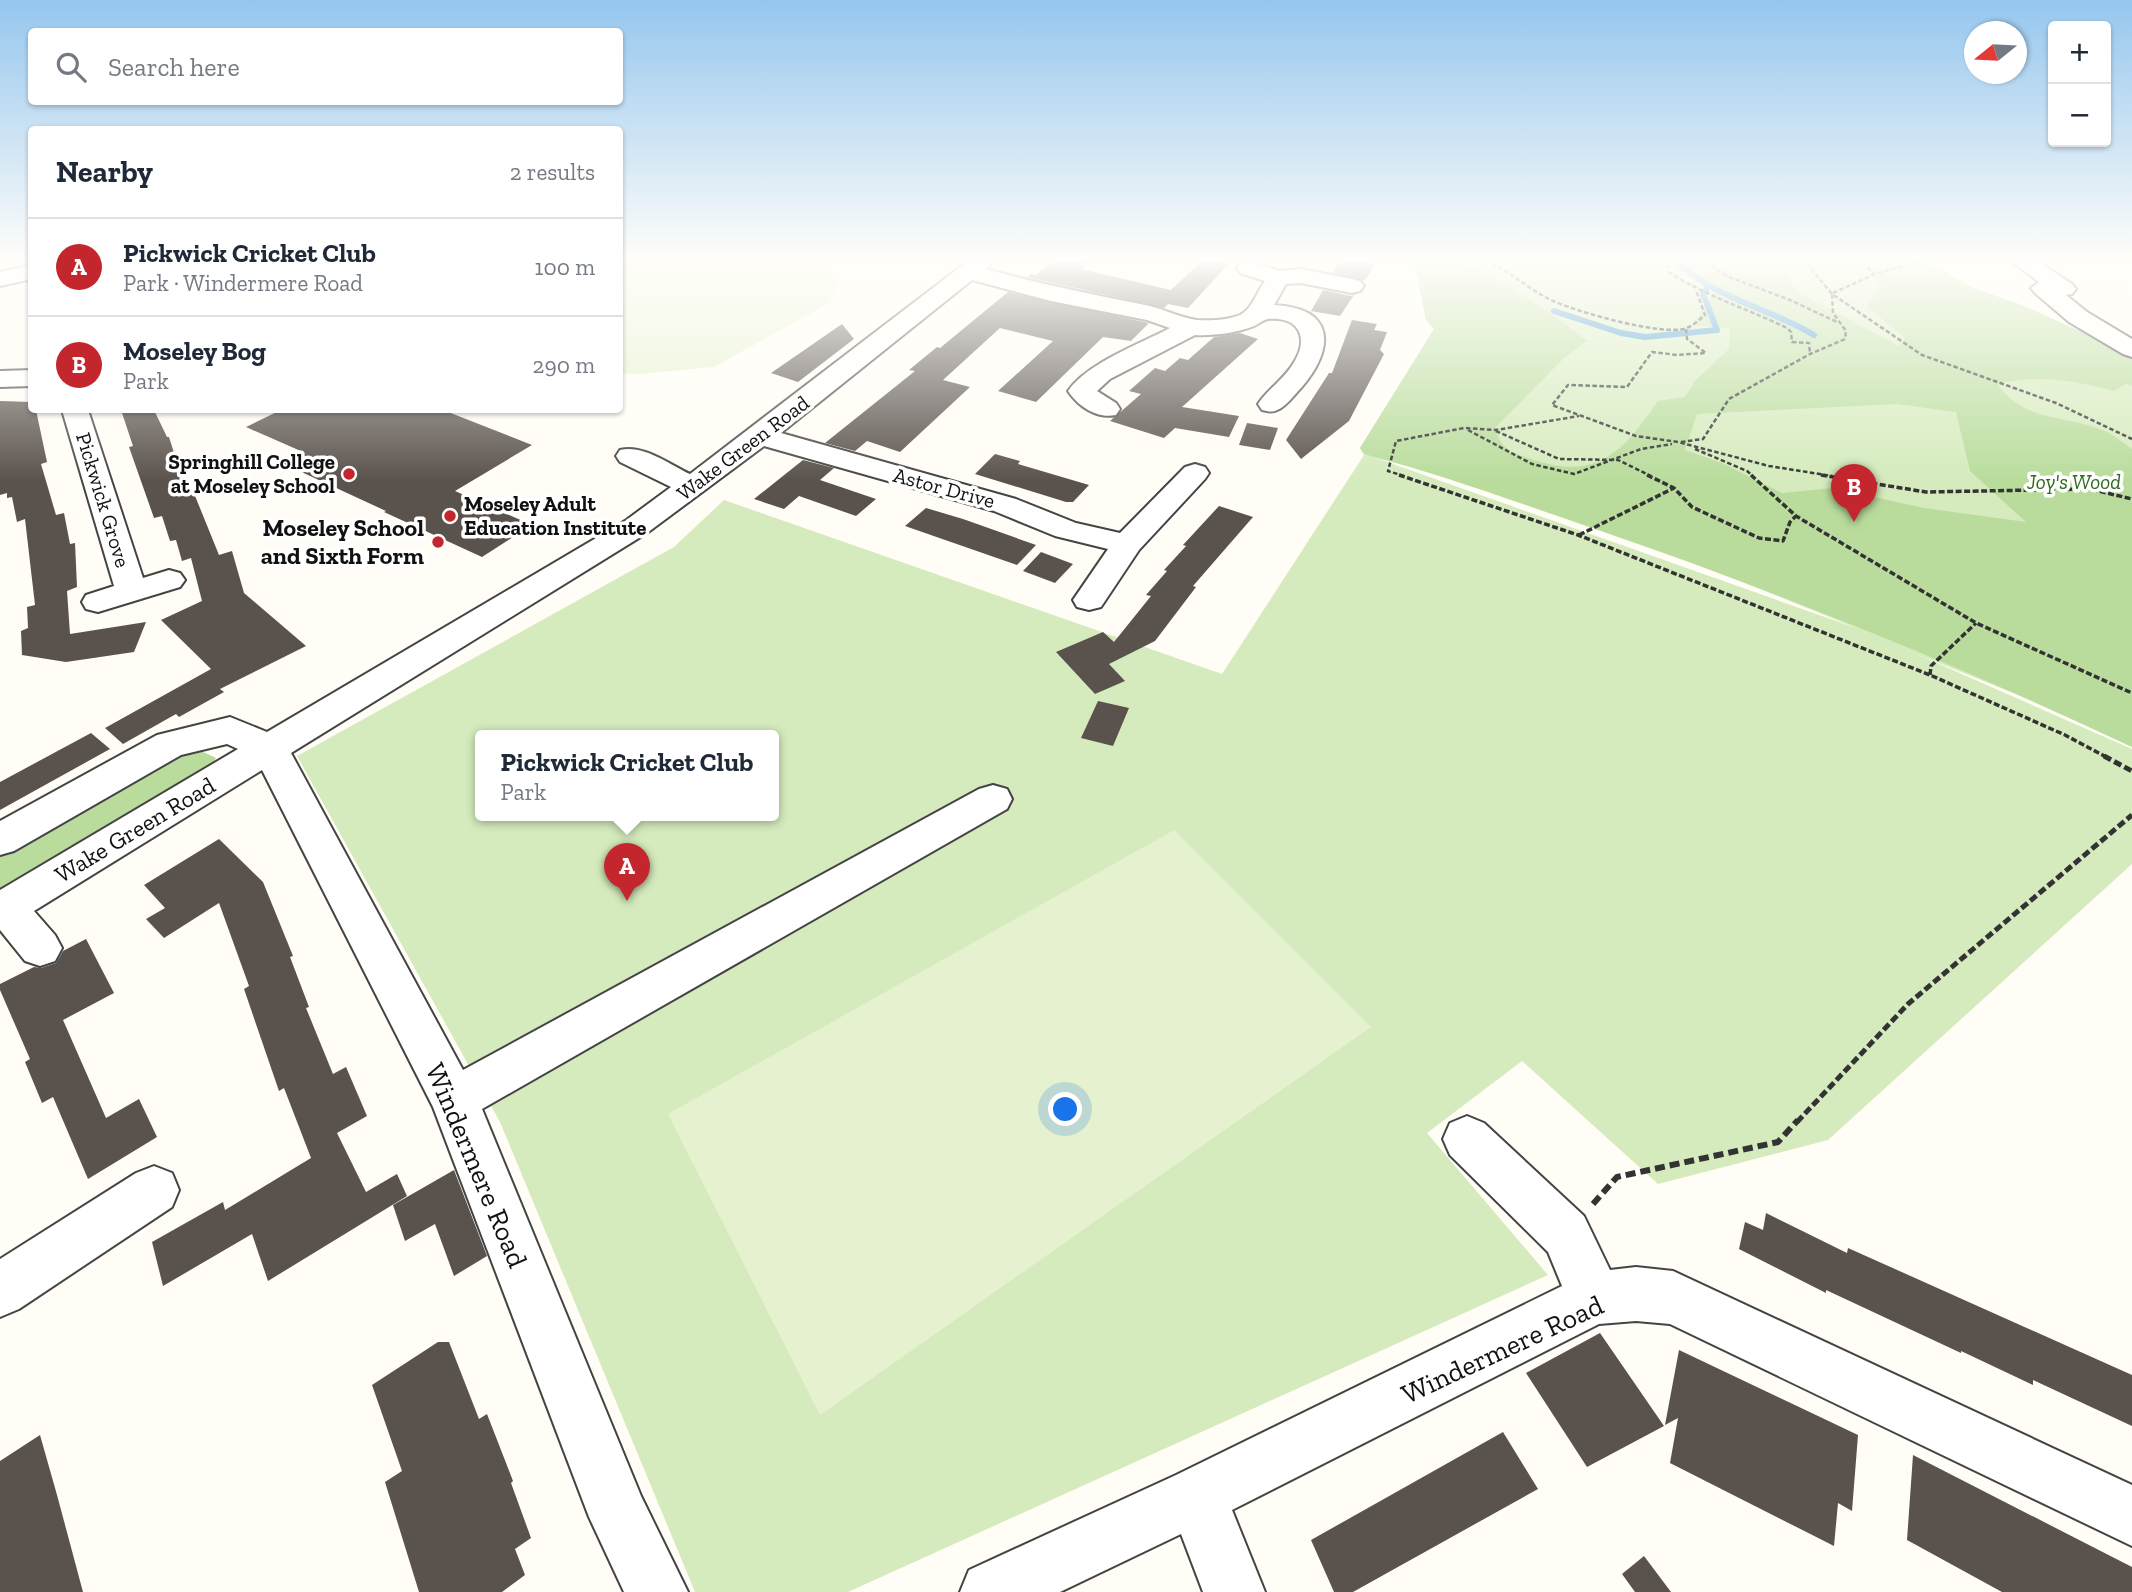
<!DOCTYPE html>
<meta charset="utf-8">
<style>
body{margin:0;font-family:"Zilla Slab",serif;background:#f6f6f7;color:#1f2937}
.controls{position:absolute;right:21px;top:21px;display:grid;overflow:hidden;border-radius:7px;box-shadow:0 2px 5px #0004}
.controls button{width:63px;height:63px;display:grid;place-items:center;padding:0;border:0;border-bottom:2px solid #e0e1e3;background:#fff;color:#1f2937;font:35px sans-serif}
.compass{position:absolute;left:1964px;top:21px;width:63px;height:63px;border-radius:50%;background:#fff;box-shadow:0 2px 5px #0004;rotate:252deg}
.you{position:absolute;left:1066px;top:1110px;width:24px;height:24px;margin:-18px;border:5px solid #fff;border-radius:50%;background:#1a73e8;box-shadow:0 0 0 10px #1a73e833}
.badge{display:grid;place-items:center;width:46px;height:46px;border-radius:50%;background:#c4262e;color:#fff;font-size:23px;font-weight:700}
.pin{position:absolute;translate:-50% -58px;filter:drop-shadow(0 2px 4px #0008)}
.pin::after{content:'';position:absolute;top:37px;width:24px;height:21px;background:inherit;clip-path:polygon(0 0,100% 0,50% 100%)}
.popup{position:absolute;left:475px;top:730px;width:304px;height:91px;box-sizing:border-box;display:grid;place-content:center;border-radius:7px;background:#fff;filter:drop-shadow(0 2px 5px #0005);font-size:23px;white-space:nowrap;color:#747a83}
.popup b{font-size:26px;color:#1f2937}
.popup::after{content:'';position:absolute;left:50%;top:100%;margin-left:-14px;border:14px solid transparent;border-top-color:#fff}
.list{margin:0;padding:0;list-style:none}
h2{display:flex;justify-content:space-between;align-items:center;height:91px;margin:0;padding:0 28px;font-size:30px}
h2 small{font-size:23px;font-weight:400;color:#747a83}
.list li{display:grid;grid-template-columns:46px 1fr auto;gap:21px;align-items:center;box-sizing:border-box;height:98px;padding:0 28px;border-top:2px solid #e0e1e3}
.list b{display:block;font-size:26px;white-space:nowrap}
.list p{margin:0;font-size:23px;white-space:nowrap;color:#747a83}
.list em{font-size:23px;font-style:normal;color:#747a83}
.icon{flex:none;width:38px;height:38px;fill:none;stroke:currentColor;stroke-width:2;stroke-linecap:round;stroke-linejoin:round}
.map{position:relative;flex:none;width:2132px;height:1592px;overflow:hidden}
.search{position:absolute;background:#fff;box-shadow:0 2px 5px #0004;left:28px;top:28px;width:595px;height:77px;display:flex;align-items:center;gap:18px;box-sizing:border-box;padding:0 24px;border-radius:7px;color:#747a83;font-size:26px}
.panel{position:absolute;background:#fff;box-shadow:0 2px 5px #0004;left:28px;top:126px;width:595px;height:287px;border-radius:7px}
.map>svg:first-child{display:block}
.green{fill:#d5ebbd;fill-rule:evenodd}
.forest{fill:#b9dc9c;fill-rule:evenodd}
.pitch{fill:#e6f2cf}
.lines{fill:none;stroke-linecap:round;stroke-linejoin:round}
.stream{stroke:#3f96cf;stroke-width:6}
.building{fill:#5a524d}
.minor-casing{stroke:#444;stroke-width:4}
.path-far3{stroke:#333;stroke-width:2.5;stroke-dasharray:4.5 2.5;stroke-linecap:butt}
.path-far2{stroke:#333;stroke-width:3.5;stroke-dasharray:6 2.5;stroke-linecap:butt}
.path-far1{stroke:#333;stroke-width:5;stroke-dasharray:8 3.5;stroke-linecap:butt}
.path{stroke:#333;stroke-width:6;stroke-dasharray:10 5;stroke-linecap:butt}
.minor{fill:#fff;fill-rule:evenodd}
.poi-dot{fill:#c4262e;stroke:#fff;stroke-width:2.5}
.labels{text-anchor:middle;stroke-width:7;stroke-linejoin:round;paint-order:stroke}
.far-street-label{font-size:21px;fill:#111;stroke:#fff}
.far-poi-label{font-size:21px;font-weight:bold;fill:#111;stroke:#fff;text-anchor:end}
.far-park-label{font-size:21px;font-style:italic;fill:#2f6b1f;stroke:#fff}
.poi-label{font-size:24px;font-weight:bold;fill:#111;stroke:#fff;text-anchor:end}
.street-label{font-size:24px;fill:#111;stroke:#fff}
.near-street-label{font-size:28px;fill:#111;stroke:#fff}
</style>
<div class="map">
<svg width="2132" height="1592" viewBox="0 0 2132 1592">
<rect width="100%" height="100%" fill="#fffdf5"/>
<path class="green" d="M1406 258H1920L1973 288 2022 305 2132 355V747L2045 706 1914 653 2132 749V864L1828 1140 1658 1184 1522 1061 1427 1133 1548 1275 848 1592H695L500 1122 297 756 674 547 724 500 1222 674 1364 455 1360 448 1434 329 1426 320 1414 260ZM1376 458 1431 472 1721 573 1856 628ZM480 735H774V815H480Z"/>
<path class="forest" d="M1406 258H1450L1507 285 1559 319 1587 341 1564 358 1495 428C1503 452 1511 452 1534 460 1599 481 1623 451 1658 401L1685 397 1695 381 1729 349 1730 328 1693 325 1714 291 1687 274 1673 258H1777L1783 262 1796 291 1899 346 1905 338 1867 307 1881 286 1853 258H1920L1973 288 2022 305 2132 355V386L2126 384 2114 391C2074 380 2038 374 1997 384 2025 423 2065 414 2105 431 2114 435 2123 443 2132 449V747C1958 665 1778 592 1596 529 1519 503 1443 475 1364 454L1360 448 1434 329 1426 320 1414 260ZM1897 404 1956 412 1970 471 2026 522 1924 508 1833 488 1782 493 1722 463 1685 450 1697 414Z
M179 750 201 751 216 758 209 771 0 894V853Z"/>
<path class="pitch" d="M620 258H803L815 261 839 283 831 302 714 367 639 374 620 373Z
M1174 830 1371 1027 820 1415 668 1114Z"/>
<g class="lines">
<path class="stream" d="M1673 258C1712 298 1767 307 1814 335
M1554 311 1621 333 1645 337 1717 330 1703 294 1707 288"/>
</g>
<path class="building" d="M1058 258H1095L1081 269 1171 290 1205 258H1234L1188 308 1168 304 1164 308 1027 277 1032 273 1034 276Z
M1341 258H1349L1376 264 1364 281 1333 273Z
M1323 290 1351 296 1354 295 1340 316 1311 311Z
M1008 292 1149 323 1131 341 1103 337 1036 402 998 391 1053 341 1000 328 943 380 970 387 900 452 867 441 855 451 825 443 915 371 909 370 937 347 940 348Z
M1352 320 1377 324 1374 330 1387 332 1380 350 1384 354 1349 421 1301 459 1286 440 1329 373H1332Z
M842 324 854 339 798 382 771 373Z
M1240 333 1258 339 1182 407 1239 416 1229 437 1175 428 1164 438 1110 421 1141 394 1129 391 1155 368 1165 371 1180 358 1188 360 1214 337Z
M0 401 32 402V410H36L47 462 41 464 56 515 64 513 70 544 75 543 77 587 67 591 70 634 146 622 134 652 66 662 22 655 21 631 28 628 27 607 35 605 25 519 17 522 12 497 7 498V493L0 495Z
M121 410H154L167 437H169L185 488 191 486 219 555 232 551 244 593 306 646 220 689 224 692 179 717 176 714 123 744 105 728 211 669 161 620 202 601 191 558 182 561 176 540 170 541 162 516 154 518 129 447 133 446Z
M281 410H443L532 445 455 491 532 525 482 557 384 512 386 511 282 463 303 452 246 427Z
M1247 423 1278 428 1270 450 1239 445Z
M995 454 1020 461 1018 464 1089 485 1073 502H1066L975 474Z
M803 460 834 468 820 480 876 499 856 516 799 496 784 509 754 499Z
M1219 506 1253 517 1193 586 1196 587 1155 641 1109 664 1125 681 1095 694 1056 652 1103 632 1114 642 1151 596 1146 595 1167 571 1164 570 1186 546 1183 545Z
M926 508 963 519 1036 545 1017 565 905 526Z
M1041 552 1073 564 1055 583 1023 571Z
M1098 701 1129 708 1113 746 1081 738Z
M91 733 110 749 0 810V782Z
M219 839 263 882 293 956 290 957 309 1007 306 1008 333 1074 346 1067 367 1116 337 1133 366 1192 397 1174 407 1196 268 1281 252 1234 163 1286 152 1242 223 1202 225 1210 311 1158 284 1088 279 1091 244 989 249 986 219 903 164 938 146 919 165 908 144 885Z
M86 939 114 993 63 1020 106 1118 139 1099 157 1137 88 1179 53 1097 42 1103 25 1062 30 1059 0 990V984L34 967 41 968 56 963 63 951Z
M454 1170 487 1256 454 1276 435 1224 405 1241 393 1205Z
M1766 1213 1847 1253 1848 1248 2132 1375V1426L2033 1380V1385L1961 1351V1353L1826 1290V1293L1739 1249 1745 1222 1763 1230Z
M1600 1333 1664 1426 1587 1467 1526 1373Z
M438 1342H449L479 1419 487 1414 513 1481 511 1483 531 1538 515 1549 525 1575 502 1592H419L385 1482 402 1471 372 1385Z
M1679 1350 1858 1435 1852 1511 1838 1503 1834 1546 1670 1463 1678 1418 1665 1425Z
M1503 1432 1538 1489 1353 1592H1334L1311 1540Z
M40 1435 57 1495 83 1592H0V1461Z
M1913 1455 2132 1567V1592H2002L1907 1540Z
M1644 1556 1671 1592H1635L1622 1574Z"/>
<g class="lines">
<g class="minor-casing">
<path id="minor" d="M972 258H997L986 269C1040 284 1095 295 1150 306 1166 310 1181 318 1197 320 1209 321 1228 320 1240 315 1252 309 1257 292 1265 281L1240 273 1237 268 1240 263 1248 261 1280 271 1301 269 1352 279 1360 281 1364 286 1360 291 1352 293 1301 283 1286 284 1274 305C1336 308 1335 349 1301 388 1294 395 1286 407 1277 410 1272 413 1267 411 1262 410L1258 404C1268 389 1284 379 1293 364 1310 338 1299 316 1268 319 1262 320 1259 324 1254 326 1237 333 1213 336 1195 335L1110 379 1097 391 1116 403 1120 409 1116 415C1097 419 1079 407 1068 391 1087 363 1140 344 1170 328L1147 320 1051 301 972 280 781 433 1016 499 1076 523 1120 533 1185 467 1195 464 1205 467 1209 473 1205 479 1139 550 1101 607 1089 610 1077 607 1073 600 1108 549 1055 536 994 511 764 446 647 533 291 753 463 1070 979 789 993 785 1007 789 1012 799 1007 809 482 1109 641 1496 688 1592H624L589 1517 433 1107 262 770 34 911 55 935 62 948 55 961 40 966 25 961 0 930V890L238 749 227 744 181 755 14 851 0 855V821L157 735 230 717 267 732 625 521 671 487 620 462 616 456 620 450C643 444 669 464 690 474Z
M2007 258H2033L2072 284 2076 289 2072 294 2066 295 2087 312 2132 339V357L2123 354 2069 322 2035 293 2031 288 2039 282Z
M32 265V279L0 286V272Z
M32 370V386L0 387V371Z
M62 410H88L143 578 169 570 180 573 185 580 180 587 98 612 86 609 82 602 86 595 114 586Z
M1467 1116 1484 1123 1584 1216 1610 1270 1636 1267 1673 1271 2132 1485V1546L1670 1324 1636 1321 1599 1324 1232 1510 1265 1592H1203L1181 1534 1060 1592H960L969 1570 1176 1475 1562 1286 1548 1252 1450 1155 1443 1139 1450 1123Z
M154 1166 172 1173 179 1190 172 1207 19 1309 0 1317V1259L136 1173Z"/>
</g>
<path class="path-far3" d="M1479 258C1506 267 1525 287 1549 299 1573 311 1663 337 1687 328 1694 325 1700 319 1705 315L1696 290
M1665 258 1669 272C1705 296 1748 309 1787 328L1791 332 1792 342 1809 343 1810 354
M1710 258 1715 269 1729 277 1790 300 1837 322
M1802 258 1832 294 1922 355 2056 403 2132 439
M1857 258 1875 274
M1833 293 1875 274 1924 260
M1686 329 1687 339 1706 353 1677 355 1652 352 1627 387 1568 385 1552 405 1636 436 1678 442 1769 466 1832 476
M1468 430 1532 464 1574 474 1641 449 1672 444
M1496 431 1559 459 1618 460 1651 476
M1681 442 1703 439 1729 399 1810 354 1845 339 1846 331 1833 313 1832 294
M1695 449 1747 471 1753 476
M1404 476 1388 471 1396 441 1464 428 1496 430 1579 416"/>
<path class="path-far2" d="M1399 475 1578 535 1930 675 2065 735 2108 758
M1647 475 1674 488 1692 507 1759 538 1783 541 1790 522 1796 516
M1751 475 1796 516 1976 623 2132 693
M1821 475 1926 492 2090 489 2132 499
M1579 535 1674 488
M1930 675 1931 666 1976 623"/>
<path class="path-far1" d="M2104 756 2132 771
M1797 1122 1908 1004 2132 815"/>
<path class="path" d="M1593 1204 1617 1177 1778 1142 1798 1120"/>
<use href="#minor" class="minor"/>
</g>
<linearGradient id="sky" x2="0" y2="1"><stop stop-color="#95c6ee"/><stop offset="0.54" stop-color="#fffefa"/><stop offset="1" stop-color="#fffefa" stop-opacity="0"/></linearGradient>
<rect width="2132" height="481" fill="url(#sky)"/>
<g class="poi-dot">
<circle cx="349" cy="474" r="7"/>
<circle cx="450" cy="516" r="7"/>
<circle cx="438" cy="542" r="7"/>
</g>
<g class="labels">
<g class="far-street-label">
<text transform="translate(743 448) rotate(-37)" y="7">Wake Green Road</text>
<text transform="translate(944 488) rotate(15)" y="7">Astor Drive</text>
<text transform="translate(103 500) rotate(73)" y="7">Pickwick Grove</text>
</g>
<g class="far-poi-label">
<text x="335" y="469">Springhill College<tspan x="335" dy="24">at Moseley School</tspan></text>
<text x="464" y="511" text-anchor="start">Moseley Adult<tspan x="464" dy="24">Education Institute</tspan></text>
</g>
<g class="far-park-label">
<text x="2074" y="489">Joy's Wood</text>
</g>
<g class="poi-label">
<text x="424" y="536">Moseley School<tspan x="424" dy="28">and Sixth Form</tspan></text>
</g>
<g class="street-label">
<text transform="translate(135 830) rotate(-31)" y="8">Wake Green Road</text>
</g>
<g class="near-street-label">
<text transform="translate(477 1165) rotate(67)" y="10">Windermere Road</text>
<text transform="translate(1502 1349) rotate(-25)" y="10">Windermere Road</text>
</g>
</g>
</svg>
<div class="controls">
<button>+</button>
<button>−</button>
</div>
<svg class="compass" viewBox="-18 -18 36 36"><path d="M0-13l5 13h-10z" fill="#e53935"/><path d="M0 13l5-13h-10z" fill="#747a83"/></svg>
<div class="you"></div>
<div class="pin badge" style="left:627px;top:901px">A</div>
<div class="popup"><b>Pickwick Cricket Club</b>Park</div>
<div class="pin badge" style="left:1854px;top:522px">B</div>
<div class="search"><svg class="icon" aria-label="search" viewBox="0 0 24 24"><circle cx="10" cy="10" r="6"/><path d="M15 15l6 6"/></svg>Search here</div>
<section class="panel">
<h2>Nearby<small>2 results</small></h2>
<ul class="list">
<li><span class="badge">A</span><div><b>Pickwick Cricket Club</b><p>Park · Windermere Road</p></div><em>100 m</em></li>
<li><span class="badge">B</span><div><b>Moseley Bog</b><p>Park</p></div><em>290 m</em></li>
</ul>
</section>
</div>
